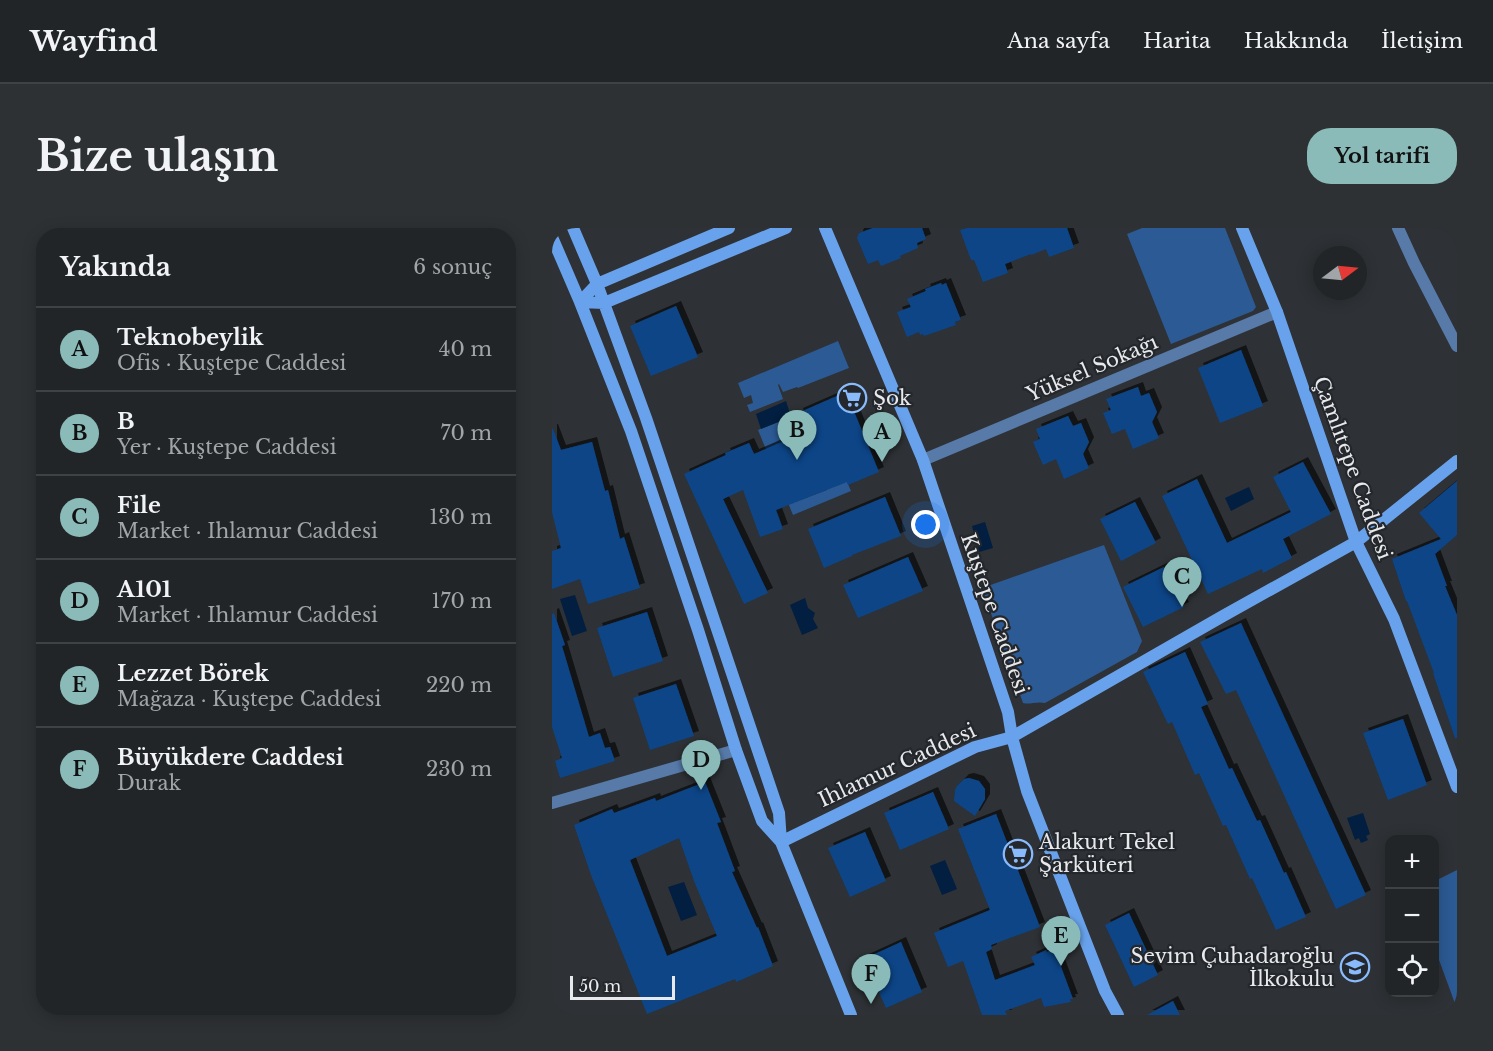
<!DOCTYPE html>
<html lang="tr">
<meta charset="utf-8">
<style>
body{margin:0;font-family:"Libre Baskerville",serif;background:#2e3134;color:#f1f3f6}
.controls{position:absolute;right:18px;bottom:18px;display:grid;overflow:hidden;border-radius:12px;box-shadow:0 3px 15px #0003}
.controls button{width:54px;height:54px;display:grid;place-items:center;padding:0;border:0;border-bottom:2px solid #3f4245;background:#222528;color:#f1f3f6;font:30px sans-serif}
.compass{position:absolute;left:761px;top:18px;width:54px;height:54px;border-radius:50%;background:#222528;box-shadow:0 3px 15px #0003;rotate:74deg}
.scale{position:absolute;left:18px;bottom:15px;width:105px;box-sizing:border-box;padding-left:6px;border:3px solid #e7e9ec;border-top:0;font-size:16px;line-height:21px;white-space:nowrap;color:#e7e9ec;-webkit-text-stroke:4px #24272b;paint-order:stroke}
.you{position:absolute;left:374px;top:297px;width:21px;height:21px;margin:-15px;border:4px solid #fff;border-radius:50%;background:#1a73e8;box-shadow:0 0 0 9px #1a73e833}
.badge{display:grid;place-items:center;width:39px;height:39px;border-radius:50%;background:#8bbbb9;color:#111;font-size:20px;font-weight:700}
.pin{position:absolute;translate:-50% -50px;filter:drop-shadow(0 2px 3px #0008)}
.pin::after{content:'';position:absolute;top:32px;width:21px;height:18px;background:inherit;clip-path:polygon(0 0,100% 0,50% 100%)}
.list{margin:0;padding:0;list-style:none}
h2{display:flex;justify-content:space-between;align-items:center;height:78px;margin:0;padding:0 24px;font-size:26px}
h2 small{font-size:20px;font-weight:400;color:#a2a5a8}
.list li{display:grid;grid-template-columns:39px 1fr auto;gap:18px;align-items:center;box-sizing:border-box;height:84px;padding:0 24px;border-top:2px solid #3f4245}
.list b{display:block;font-size:22px;white-space:nowrap}
.list p{margin:0;font-size:20px;white-space:nowrap;color:#a2a5a8}
.list em{font-size:20px;font-style:normal;color:#a2a5a8}
.icon{flex:none;width:33px;height:33px;fill:none;stroke:currentColor;stroke-width:2;stroke-linecap:round;stroke-linejoin:round}
.map{position:relative;flex:none;width:905px;height:787px;overflow:hidden;border-radius:24px}
header{display:flex;align-items:center;gap:36px;box-sizing:border-box;height:84px;padding:0 30px;background:#222528;border-bottom:2px solid #3f4245}
header strong{font-size:28px}
nav{display:flex;gap:33px;margin-inline-start:auto;font-size:21px}
.intro{display:flex;align-items:center;justify-content:space-between;box-sizing:border-box;height:144px;padding:0 36px}
h1{margin:0;font-size:42px}
.button{padding:15px 27px;border-radius:24px;background:#8bbbb9;color:#111;font-size:21px;font-weight:700}
main{display:flex;gap:36px;padding:0 36px}
aside{flex:1;background:#222528;border-radius:24px;box-shadow:0 3px 15px #0003}
.map>svg:first-child{display:block}
.green{fill:#2c5a94;fill-rule:evenodd}
.water{fill:#021e40}
.building{fill:#0c4587;fill-rule:evenodd;filter:url(#shadow)}
.lines{fill:none;stroke-linecap:round;stroke-linejoin:round}
.street{stroke:#577aa8;stroke-width:12}
.secondary{stroke:#69a2ec;stroke-width:12}
.labels{text-anchor:middle;stroke-width:4.5;stroke-linejoin:round;paint-order:stroke}
.street-label{font-size:20px;fill:#e7e9ec;stroke:#24272b}
.poi-label{font-size:20px;fill:#e7e9ec;stroke:#24272b;text-anchor:start}
</style>
<header>
<strong>Wayfind</strong>
<nav><a>Ana sayfa</a><a>Harita</a><a>Hakkında</a><a>İletişim</a></nav>
</header>
<div class="intro"><h1>Bize ulaşın</h1><a class="button">Yol tarifi</a></div>
<main>
<aside>
<h2>Yakında<small>6 sonuç</small></h2>
<ul class="list">
<li><span class="badge">A</span><div><b>Teknobeylik</b><p>Ofis · Kuştepe Caddesi</p></div><em>40 m</em></li>
<li><span class="badge">B</span><div><b>B</b><p>Yer · Kuştepe Caddesi</p></div><em>70 m</em></li>
<li><span class="badge">C</span><div><b>File</b><p>Market · Ihlamur Caddesi</p></div><em>130 m</em></li>
<li><span class="badge">D</span><div><b>A101</b><p>Market · Ihlamur Caddesi</p></div><em>170 m</em></li>
<li><span class="badge">E</span><div><b>Lezzet Börek</b><p>Mağaza · Kuştepe Caddesi</p></div><em>220 m</em></li>
<li><span class="badge">F</span><div><b>Büyükdere Caddesi</b><p>Durak</p></div><em>230 m</em></li>
</ul>
</aside>
<div class="map">
<svg width="905" height="787" viewBox="0 0 905 787">
<defs>
<filter id="shadow"><feDropShadow dx="5" dy="-5" stdDeviation="0" flood-color="#0009"/></filter>
</defs>
<rect width="100%" height="100%" fill="#2e3135"/>
<path class="green" d="M590 0H673L704 79 701 83 619 116 575 6Z
M286 113 297 140 246 160 245 159 231 164 227 156 226 157 231 171 198 184 195 177 201 175 199 167 192 170 186 155Z
M259 181 273 202 299 263 241 287 206 202ZM221 219 269 245 275 262 243 274Z
M552 317 590 413 585 424 493 475C484 473 478 477 471 475L430 360Z
M905 642V781L883 721V653Z"/>
<path class="water" d="M234 173 239 189 209 201 204 186Z
M697 259 702 271 679 283 673 270Z
M433 294 441 320 427 324 420 298Z
M23 367 35 403 20 408 8 371Z
M253 370 256 380 263 385 261 391 266 400 250 407 238 377Z
M811 585 818 606 814 608 816 612 809 615 807 610 803 612 795 590Z
M393 632 405 661 390 667 378 638Z
M132 654 145 687 129 693 116 659Z"/>
<path class="building" d="M321 0H370L374 11 365 15 366 20 348 28 349 30 329 38 326 32 316 36 305 10 307 5Z
M415 0H515L522 20 497 29 494 21 479 27V26L453 36 456 45 431 54 422 32H419L408 2Z
M389 55 390 57 394 55 409 92 403 94 404 97 372 108 371 106 368 107 367 104 355 109 345 84 359 79 355 71 374 63 373 61Z
M124 78 146 129 99 148 78 98Z
M689 122 711 178 668 195 646 140Z
M586 159 589 168 597 165 605 184 600 194 607 210 581 221 573 201 560 206 551 185 559 182 554 171Z
M294 164 327 244 296 257 295 254 224 282 231 301 208 309 191 262 171 271 216 365 192 376 132 246 174 227 173 225 197 215 202 226 253 204 246 185Z
M516 188 521 198 529 195 537 214 531 226 537 240 512 251 504 231 491 237 481 214 488 211 484 201Z
M0 201H1L9 222 40 214 53 263 56 262 68 311 72 309 88 360 36 376 28 351 0 361V323L9 320 0 284Z
M751 234 779 286 731 311 740 330 711 345 710 341 656 366 610 268 645 251 675 315 739 284 721 249Z
M905 253V307L883 326 895 358H893L905 387V510H903L881 445H882L855 373H854L840 331 889 311 867 285Z
M333 269 349 308 300 327V328L272 340 256 301Z
M583 274 604 315 569 333 548 291Z
M356 329 371 363 306 390 291 357Z
M612 339 632 379 591 399 571 359Z
M95 384 111 433 61 449 45 400Z
M2 385 13 417 10 418 37 509 48 505 53 520 58 519 63 533 8 550 3 533 10 530 0 499V386Z
M689 395 814 667 784 681 684 462 674 466 648 414Z
M633 424 656 476 649 479 677 541 680 540 705 593 708 592 732 645 734 644 754 689 724 702 700 650 698 651 674 597 671 598 647 545 643 547 620 494 616 496 591 444Z
M124 456 142 508 98 522 81 470Z
M851 491 875 557 836 572 811 505Z
M417 550 427 553 433 561V571L423 588 402 573 403 562 405 558 412 551Z
M153 554 169 594 165 595 183 643 180 644 205 700 206 699 221 738 184 754 183 751 95 786 39 647 22 597 60 581 62 585 103 570 104 573ZM127 610 142 653 165 708 115 728 78 632Z
M381 564 397 601 348 622 332 585Z
M444 586 488 699 439 717 440 721 434 724 443 752 483 737 479 729 494 722 495 724 502 720 521 771H518L519 774 492 779 489 770 453 783 455 787H430L411 733 396 739 382 705 438 682 406 601Z
M313 604 334 653 298 669 276 620Z
M577 685 606 747 582 759 553 697Z
M349 714 370 764 334 780 312 731Z
M621 773 628 787H595Z"/>
<g class="lines">
<path class="street" d="M846 0 862 35 905 118
M371 232 725 84
M0 575 184 522"/>
<path class="secondary" d="M21 0 45 56 94 190 227 585 229 614 299 787
M273 0 371 232 456 484 460 509 475 563 553 763 566 787
M690 0 725 84 804 314 842 391 905 559
M0 9 28 74 79 203 146 402 184 522 210 593 229 614
M28 74 52 75 234 0
M28 74 45 56 177 0
M229 614 423 519 460 509 671 388 804 314 905 233"/>
</g>
<defs>
<g id="supermarket-ring" transform="scale(1.5)"><circle r="9.5" fill="#24272b" stroke="#89bafc" stroke-width="1.5"/><path d="M-6-5.5h2.5l.6 2H6L4.5 2H-2.5L-4.4-4H-6ZM-1.5 3.2a1.3 1.3 0 1 0 .1 0ZM3 3.2a1.3 1.3 0 1 0 .1 0Z" fill="#89bafc"/></g>
<g id="school-ring" transform="scale(1.5)"><circle r="9.5" fill="#24272b" stroke="#89bafc" stroke-width="1.5"/><path d="M0-5L7-2L0 1L-7-2ZM-4 1L0 2.5L4 1V4Q0 6-4 4Z" fill="#89bafc"/></g>
</defs>
<g fill-rule="evenodd">
<use href="#supermarket-ring" x="300" y="170"/>
<use href="#supermarket-ring" x="466" y="626"/>
<use href="#school-ring" x="803" y="739"/>
</g>
<g class="labels">
<g class="street-label">
<text transform="translate(540 140) rotate(-23)" y="7">Yüksel Sokağı</text>
<text transform="translate(801 240) rotate(70)" y="7">Çamlıtepe Caddesi</text>
<text transform="translate(443 386) rotate(71)" y="7">Kuştepe Caddesi</text>
<text transform="translate(345 537) rotate(-25)" y="7">Ihlamur Caddesi</text>
</g>
<g class="poi-label">
<text x="321" y="177">Şok</text>
<text x="487" y="621">Alakurt Tekel<tspan x="487" dy="23">Şarküteri</tspan></text>
<text x="782" y="735" text-anchor="end">Sevim Çuhadaroğlu<tspan x="782" dy="23">İlkokulu</tspan></text>
</g>
</g>
</svg>
<div class="controls">
<button>+</button>
<button>−</button>
<button><svg class="icon" aria-label="locate" viewBox="0 0 24 24"><circle cx="12" cy="12" r="6"/><path d="M12 2v4M12 18v4M2 12h4M18 12h4"/></svg></button>
</div>
<svg class="compass" viewBox="-18 -18 36 36"><path d="M0-13l5 13h-10z" fill="#e53935"/><path d="M0 13l5-13h-10z" fill="#a2a5a8"/></svg>
<div class="scale">50 m</div>
<div class="you"></div>
<div class="pin badge" style="left:330px;top:234px">A</div>
<div class="pin badge" style="left:245px;top:232px">B</div>
<div class="pin badge" style="left:630px;top:379px">C</div>
<div class="pin badge" style="left:149px;top:562px">D</div>
<div class="pin badge" style="left:509px;top:738px">E</div>
<div class="pin badge" style="left:319px;top:776px">F</div>
</div>
</main>
